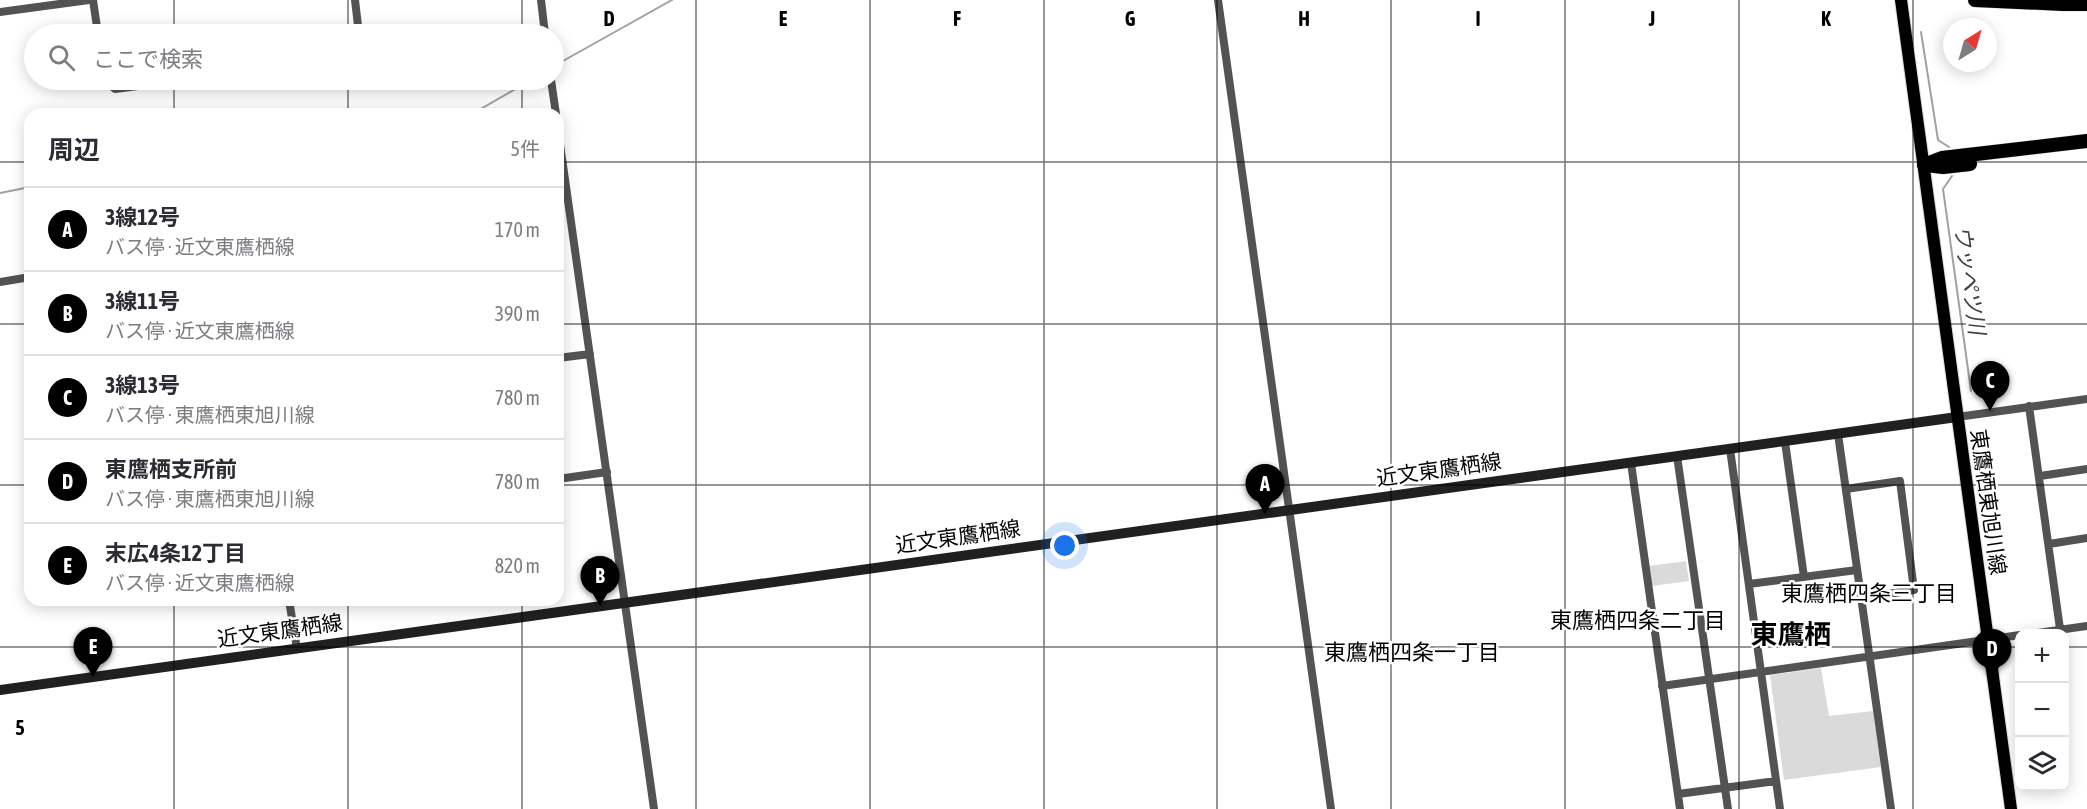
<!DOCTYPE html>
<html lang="ja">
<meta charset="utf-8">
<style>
body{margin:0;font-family:"Asap Condensed","Noto Sans JP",sans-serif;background:#f2f2f3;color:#2b2b33}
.controls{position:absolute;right:18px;bottom:18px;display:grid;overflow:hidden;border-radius:12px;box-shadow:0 3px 15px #0003}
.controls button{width:54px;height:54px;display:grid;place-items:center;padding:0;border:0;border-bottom:2px solid #e1e1e2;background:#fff;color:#2b2b33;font:30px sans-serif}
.compass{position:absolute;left:1943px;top:18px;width:54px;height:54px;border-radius:50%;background:#fff;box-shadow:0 3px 15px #0003;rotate:37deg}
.you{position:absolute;left:1065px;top:546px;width:21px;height:21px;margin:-15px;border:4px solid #fff;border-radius:50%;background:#1a73e8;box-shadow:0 0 0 9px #1a73e833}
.badge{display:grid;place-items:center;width:39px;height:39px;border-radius:50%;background:#000;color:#fff;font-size:20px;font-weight:700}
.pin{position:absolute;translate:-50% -50px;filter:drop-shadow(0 2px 3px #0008)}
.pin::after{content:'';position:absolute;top:32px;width:21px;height:18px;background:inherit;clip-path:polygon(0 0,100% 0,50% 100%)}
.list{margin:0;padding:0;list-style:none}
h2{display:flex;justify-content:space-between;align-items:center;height:78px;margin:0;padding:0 24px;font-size:26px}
h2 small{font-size:20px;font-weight:400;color:#7c7c81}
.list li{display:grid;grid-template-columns:39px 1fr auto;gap:18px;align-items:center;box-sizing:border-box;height:84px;padding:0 24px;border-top:2px solid #e1e1e2}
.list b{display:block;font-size:22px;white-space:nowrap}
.list p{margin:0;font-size:20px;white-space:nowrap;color:#7c7c81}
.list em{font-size:20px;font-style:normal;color:#7c7c81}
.icon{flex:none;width:33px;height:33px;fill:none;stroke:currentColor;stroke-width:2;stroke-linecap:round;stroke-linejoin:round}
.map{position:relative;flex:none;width:2087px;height:809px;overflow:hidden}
.search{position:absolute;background:#fff;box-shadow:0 3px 15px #0003;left:24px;top:24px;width:540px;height:66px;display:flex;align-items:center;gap:15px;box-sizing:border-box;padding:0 21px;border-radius:33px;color:#7c7c81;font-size:22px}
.panel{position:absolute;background:#fff;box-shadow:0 3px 15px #0003;left:24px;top:108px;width:540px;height:498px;border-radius:18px}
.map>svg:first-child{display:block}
.green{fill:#dadada}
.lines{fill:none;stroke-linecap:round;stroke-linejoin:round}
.stream{stroke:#a1a1a1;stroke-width:2}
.primary-casing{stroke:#dbdbdb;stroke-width:14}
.highway-casing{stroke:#dbdbdb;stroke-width:15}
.street{stroke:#535353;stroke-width:8}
.secondary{stroke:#202020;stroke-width:10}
.primary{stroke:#000;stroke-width:12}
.highway{stroke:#000;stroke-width:14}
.grid{fill:none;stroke:#000;stroke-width:1.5;stroke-opacity:0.55}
.labels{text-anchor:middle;stroke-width:5;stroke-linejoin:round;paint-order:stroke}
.street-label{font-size:21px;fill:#000;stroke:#fff}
.water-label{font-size:22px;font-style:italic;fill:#424242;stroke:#fff}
.neighbourhood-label{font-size:22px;fill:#000;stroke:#fff}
.district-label{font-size:27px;font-weight:bold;fill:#000;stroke:#fff}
.grid-label{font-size:20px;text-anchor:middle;font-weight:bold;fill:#000;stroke:#fff;stroke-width:5;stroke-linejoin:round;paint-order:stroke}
</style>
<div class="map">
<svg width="2087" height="809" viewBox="0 0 2087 809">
<rect width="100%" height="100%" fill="#fff"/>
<path class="green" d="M1686 561 1689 581 1652 586 1649 566Z
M1821 668 1829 716 1873 711 1881 767 1784 780 1770 675Z"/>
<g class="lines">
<path class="stream" d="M1921 32 1938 140 1949 147
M554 66 672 0
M472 114 531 80
M1952 176 1943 189 1971 391
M0 193 30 187"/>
<g class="primary-casing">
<path id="primary" d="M1901 0 2011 809"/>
</g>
<g class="highway-casing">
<path id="highway" d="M1975 0 2063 4H2087
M1924 165 1942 158 2087 141
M1926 165 1943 167 1970 164"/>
</g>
<path class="street" d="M93 0 98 34
M355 0 359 34
M541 0 545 34
M1218 0 1331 809
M0 12 89 0
M104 80 115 89 183 80
M551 80 556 114
M558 130 654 809
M0 282 30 277
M558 358 590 354
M2029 406 2060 629
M1957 417 2087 399
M1838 434 1891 809
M1785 442 1804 577
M1730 449 1780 809
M1677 456 1728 809
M1631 463 1680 809
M2040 476 2087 469
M558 479 607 472
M1846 489 1900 481 1914 590 1862 598
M2049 544 2087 538
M1749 584 1857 570
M289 600 297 649
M2030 634 2087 626
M1662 686 2020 635
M1678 794 1776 781"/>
<path class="secondary" d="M0 690 1957 417"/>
<use href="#primary" class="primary"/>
<use href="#highway" class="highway"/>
</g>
<path class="grid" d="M174 0V34M348 0V34M522 0V34M696 0V809M870 0V809M1044 0V809M1217 0V809M1391 0V809M1565 0V809M1739 0V809M1913 0V809M174 80V114M348 80V114M522 80V114M0 162H30M558 162H2087M0 324H30M558 324H2087M0 485H30M558 485H2087M174 600V809M348 600V809M522 600V809M0 647H2020M2064 647H2087"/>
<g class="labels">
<g class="street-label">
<text transform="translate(1439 470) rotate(-8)" y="7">近文東鷹栖線</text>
<text transform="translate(1988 502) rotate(82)" y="7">東鷹栖東旭川線</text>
<text transform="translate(958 537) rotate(-8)" y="7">近文東鷹栖線</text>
<text transform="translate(280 631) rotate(-8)" y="7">近文東鷹栖線</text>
</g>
<g class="water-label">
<text transform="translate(1970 280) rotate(82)" y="8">ウッペツ川</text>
</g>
<g class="neighbourhood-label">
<text x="1869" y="601">東鷹栖四条三丁目</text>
<text x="1638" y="628">東鷹栖四条二丁目</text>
<text x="1412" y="660">東鷹栖四条一丁目</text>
</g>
<g class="district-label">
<text x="1791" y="644">東鷹栖</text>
</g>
</g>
<g class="grid-label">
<text x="609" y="26">D</text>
<text x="783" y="26">E</text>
<text x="957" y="26">F</text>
<text x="1130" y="26">G</text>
<text x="1304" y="26">H</text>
<text x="1478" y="26">I</text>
<text x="1652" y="26">J</text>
<text x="1826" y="26">K</text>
<text x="20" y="735">5</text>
</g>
</svg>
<div class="controls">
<button>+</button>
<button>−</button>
<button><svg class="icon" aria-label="layers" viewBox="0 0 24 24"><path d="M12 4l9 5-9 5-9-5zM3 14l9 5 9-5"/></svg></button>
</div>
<svg class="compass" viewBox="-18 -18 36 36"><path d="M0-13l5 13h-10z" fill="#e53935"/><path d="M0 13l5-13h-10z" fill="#7c7c81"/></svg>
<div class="you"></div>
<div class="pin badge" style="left:1265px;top:514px">A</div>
<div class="pin badge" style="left:600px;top:606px">B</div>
<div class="pin badge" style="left:1990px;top:411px">C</div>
<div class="pin badge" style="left:1992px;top:679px">D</div>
<div class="pin badge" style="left:93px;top:677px">E</div>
<div class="search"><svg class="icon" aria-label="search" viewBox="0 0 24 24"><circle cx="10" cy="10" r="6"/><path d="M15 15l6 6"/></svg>ここで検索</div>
<section class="panel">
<h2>周辺<small>5件</small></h2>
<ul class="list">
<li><span class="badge">A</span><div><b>3線12号</b><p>バス停 · 近文東鷹栖線</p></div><em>170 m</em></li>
<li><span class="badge">B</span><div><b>3線11号</b><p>バス停 · 近文東鷹栖線</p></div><em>390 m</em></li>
<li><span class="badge">C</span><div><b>3線13号</b><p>バス停 · 東鷹栖東旭川線</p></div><em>780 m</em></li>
<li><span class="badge">D</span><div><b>東鷹栖支所前</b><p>バス停 · 東鷹栖東旭川線</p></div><em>780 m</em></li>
<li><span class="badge">E</span><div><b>末広4条12丁目</b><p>バス停 · 近文東鷹栖線</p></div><em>820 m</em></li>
</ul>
</section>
</div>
